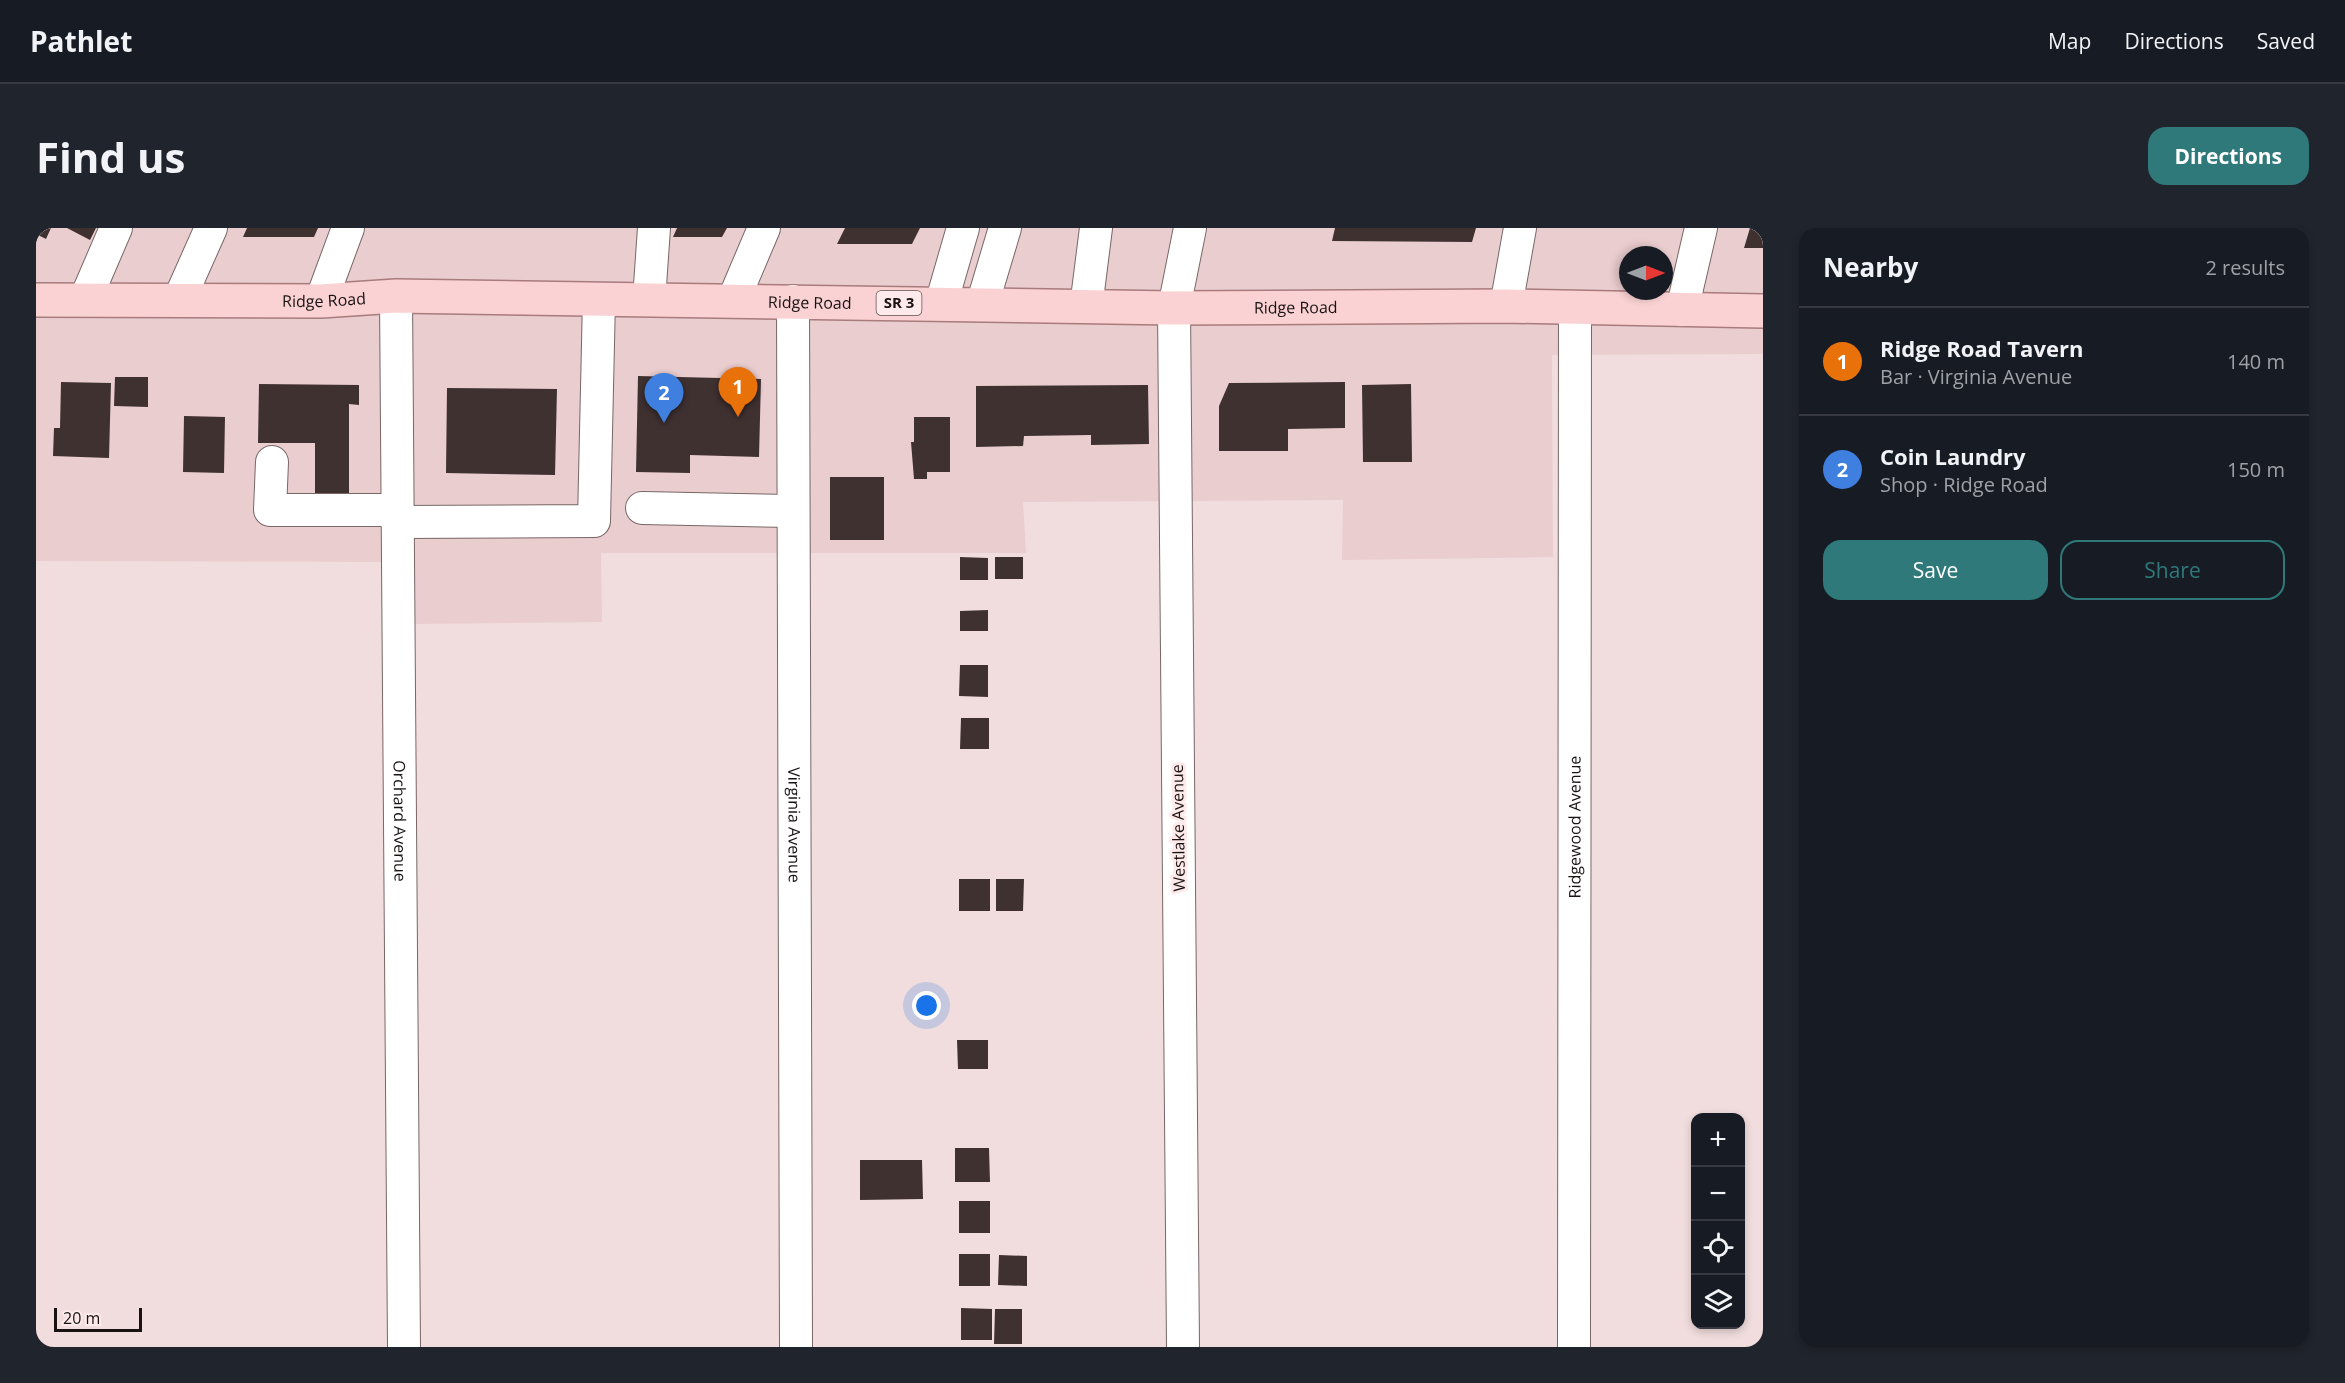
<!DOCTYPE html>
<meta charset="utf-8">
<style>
body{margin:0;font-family:"Open Sans",sans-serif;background:#20242c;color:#f1f3f6}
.controls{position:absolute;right:18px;bottom:18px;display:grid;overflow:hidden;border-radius:12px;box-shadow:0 3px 9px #0003}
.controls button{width:54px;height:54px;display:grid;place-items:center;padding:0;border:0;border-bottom:2px solid #363941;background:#171b24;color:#f1f3f6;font:30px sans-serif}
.compass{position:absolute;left:1583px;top:18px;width:54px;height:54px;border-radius:50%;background:#171b24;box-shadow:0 3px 9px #0003;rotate:90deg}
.scale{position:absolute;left:18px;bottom:15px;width:88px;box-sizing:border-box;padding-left:6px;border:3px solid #181212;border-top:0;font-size:16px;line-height:21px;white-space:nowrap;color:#181212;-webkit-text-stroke:4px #feeaea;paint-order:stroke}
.you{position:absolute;left:891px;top:778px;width:21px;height:21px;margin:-15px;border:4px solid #fff;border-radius:50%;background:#1a73e8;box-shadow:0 0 0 9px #1a73e833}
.badge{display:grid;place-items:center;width:39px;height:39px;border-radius:50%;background:#2f797a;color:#fff;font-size:20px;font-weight:700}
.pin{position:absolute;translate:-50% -50px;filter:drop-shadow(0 2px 3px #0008)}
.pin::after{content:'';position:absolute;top:32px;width:21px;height:18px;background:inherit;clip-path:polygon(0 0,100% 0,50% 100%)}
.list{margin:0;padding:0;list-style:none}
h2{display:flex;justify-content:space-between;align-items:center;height:78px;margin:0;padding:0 24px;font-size:26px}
h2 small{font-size:20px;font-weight:400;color:#9ea1a6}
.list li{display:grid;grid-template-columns:39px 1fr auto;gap:18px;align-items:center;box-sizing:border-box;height:108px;padding:0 24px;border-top:2px solid #363941}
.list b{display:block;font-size:22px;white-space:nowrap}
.list p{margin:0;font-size:20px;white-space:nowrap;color:#9ea1a6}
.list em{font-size:20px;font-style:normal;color:#9ea1a6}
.actions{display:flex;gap:12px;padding:18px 24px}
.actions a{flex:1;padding:14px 0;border:2px solid #2f797a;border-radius:18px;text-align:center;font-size:21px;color:#2f797a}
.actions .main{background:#2f797a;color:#fff}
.icon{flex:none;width:33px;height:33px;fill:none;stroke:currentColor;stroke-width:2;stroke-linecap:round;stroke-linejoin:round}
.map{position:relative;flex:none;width:1727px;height:1119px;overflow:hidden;border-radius:18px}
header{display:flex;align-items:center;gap:36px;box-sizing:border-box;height:84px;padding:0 30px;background:#171b24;border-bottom:2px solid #363941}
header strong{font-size:28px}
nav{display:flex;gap:33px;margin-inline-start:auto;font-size:21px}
.intro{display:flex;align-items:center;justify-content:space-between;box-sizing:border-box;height:144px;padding:0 36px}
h1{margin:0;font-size:42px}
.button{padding:15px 27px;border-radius:18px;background:#2f797a;color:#fff;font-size:21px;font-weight:700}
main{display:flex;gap:36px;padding:0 36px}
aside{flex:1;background:#171b24;border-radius:18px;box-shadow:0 3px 9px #0003}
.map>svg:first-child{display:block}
.built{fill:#eacdce;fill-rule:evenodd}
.building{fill:#403131}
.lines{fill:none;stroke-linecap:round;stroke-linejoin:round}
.minor-casing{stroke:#786767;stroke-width:34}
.major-casing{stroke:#a87b7d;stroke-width:36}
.minor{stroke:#fff;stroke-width:32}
.major{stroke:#fad2d3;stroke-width:33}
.labels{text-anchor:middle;stroke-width:6;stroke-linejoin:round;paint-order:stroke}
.shield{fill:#feeaea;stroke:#5d5353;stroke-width:1.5}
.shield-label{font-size:15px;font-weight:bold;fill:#181212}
.street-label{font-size:16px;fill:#181212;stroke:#feeaea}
</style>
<header>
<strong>Pathlet</strong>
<nav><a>Map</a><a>Directions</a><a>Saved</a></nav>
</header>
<div class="intro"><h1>Find us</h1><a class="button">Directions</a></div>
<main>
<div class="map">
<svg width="1727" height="1119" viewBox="0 0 1727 1119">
<rect width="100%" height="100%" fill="#f1dddd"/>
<path class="built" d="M0 0H1727V126L1516 127 1517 329 1306 332 1307 272 987 274 990 325H565L566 394 374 396 372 334 0 333ZM1592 27H1628V63H1592Z"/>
<path class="building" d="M0 0H15L10 11 0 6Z
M31 0H60L54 12Z
M211 0H282L278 9H207Z
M641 0H691L686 9H637Z
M809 0H884L876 16H801Z
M1299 0H1440L1436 14 1296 13Z
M1714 0H1727V20H1708Z
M602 148 725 151 723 229 654 227V245L600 244Z
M79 149H112V179L78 178Z
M25 154 75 155 73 230 17 228 18 200H24Z
M1309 154V200L1252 201V223H1183V178L1193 155Z
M223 156 323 157V177L313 176V265H279V215H222Z
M1375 156 1376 234H1327L1326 157Z
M1112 157 1113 216 1055 217V207L988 208 987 218 940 219V158Z
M411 160 521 161 519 247 410 245Z
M148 188 189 189 188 245 147 244Z
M878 189H914V244H891V251H878L875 214H878Z
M794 249H848V312H794Z
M924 329 952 330V352H924Z
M959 329H987V351H959Z
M952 382V403H924V383Z
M924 437H952V469L923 468Z
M925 490H953V521H924Z
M923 651H954V683H923Z
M960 651H988L987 683H960Z
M921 812H952V841H922Z
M919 920H953L954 954H919Z
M824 932H886L887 971 824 972Z
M923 973H954V1005H923Z
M923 1026H954V1058H923Z
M963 1027 991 1028V1058L962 1057Z
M925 1080 956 1081V1112H925Z
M959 1081H986V1116H958Z"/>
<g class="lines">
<g class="minor-casing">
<g id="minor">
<path id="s1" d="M360 68 368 1119"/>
<path d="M49 72 80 0"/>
<path d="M143 72 175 0"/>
<path d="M613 72 618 0"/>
<path d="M285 73 312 0"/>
<path d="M697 73 728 0"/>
<path id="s2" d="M757 73 760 1119"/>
<path d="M905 76 927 0"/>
<path d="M946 77 969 0"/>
<path d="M1470 78 1484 0"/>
<path d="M1050 79 1060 0"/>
<path d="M1646 82 1665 0"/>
<path d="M236 234 234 282H361"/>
<path d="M606 280 757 283"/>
<path d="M361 294 558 293 563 71"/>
<path d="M1147 1119 1138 80 1154 0"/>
<path id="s3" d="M1538 1119 1539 79"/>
</g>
</g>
<g class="major-casing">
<g id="major">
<path id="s4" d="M0 72 285 73 360 68 1138 80 1470 78 1727 83"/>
</g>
</g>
<use href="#minor" class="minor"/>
<use href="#major" class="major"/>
</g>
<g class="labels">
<rect class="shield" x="840.5" y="63" width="45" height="24" rx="4.5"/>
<g class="shield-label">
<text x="863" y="80">SR 3</text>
</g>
<g class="street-label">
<text dy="6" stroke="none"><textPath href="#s4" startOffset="288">Ridge Road</textPath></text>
<text dy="6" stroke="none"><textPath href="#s4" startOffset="774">Ridge Road</textPath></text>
<text dy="6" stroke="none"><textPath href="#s4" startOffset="1260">Ridge Road</textPath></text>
<text dy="6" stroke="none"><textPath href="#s1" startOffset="525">Orchard Avenue</textPath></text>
<text dy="6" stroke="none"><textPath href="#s2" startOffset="524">Virginia Avenue</textPath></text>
<text dy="6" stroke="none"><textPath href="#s3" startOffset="520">Ridgewood Avenue</textPath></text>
<text transform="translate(1142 600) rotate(-91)" y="6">Westlake Avenue</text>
</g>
</g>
</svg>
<div class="controls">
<button>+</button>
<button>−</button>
<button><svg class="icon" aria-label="locate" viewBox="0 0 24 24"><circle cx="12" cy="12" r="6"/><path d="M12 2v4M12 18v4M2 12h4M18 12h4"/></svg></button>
<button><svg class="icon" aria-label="layers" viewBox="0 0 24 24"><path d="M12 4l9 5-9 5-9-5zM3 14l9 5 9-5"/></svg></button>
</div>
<svg class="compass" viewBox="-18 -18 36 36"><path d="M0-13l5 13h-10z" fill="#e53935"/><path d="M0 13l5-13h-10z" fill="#9ea1a6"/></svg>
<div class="scale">20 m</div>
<div class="you"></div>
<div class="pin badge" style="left:702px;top:189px;background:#e8710a">1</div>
<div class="pin badge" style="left:628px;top:195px;background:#3f7fe0">2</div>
</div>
<aside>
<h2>Nearby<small>2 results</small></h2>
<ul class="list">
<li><span class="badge" style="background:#e8710a">1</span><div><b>Ridge Road Tavern</b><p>Bar · Virginia Avenue</p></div><em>140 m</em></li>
<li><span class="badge" style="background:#3f7fe0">2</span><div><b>Coin Laundry</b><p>Shop · Ridge Road</p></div><em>150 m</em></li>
</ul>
<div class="actions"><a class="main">Save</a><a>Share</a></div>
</aside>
</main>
